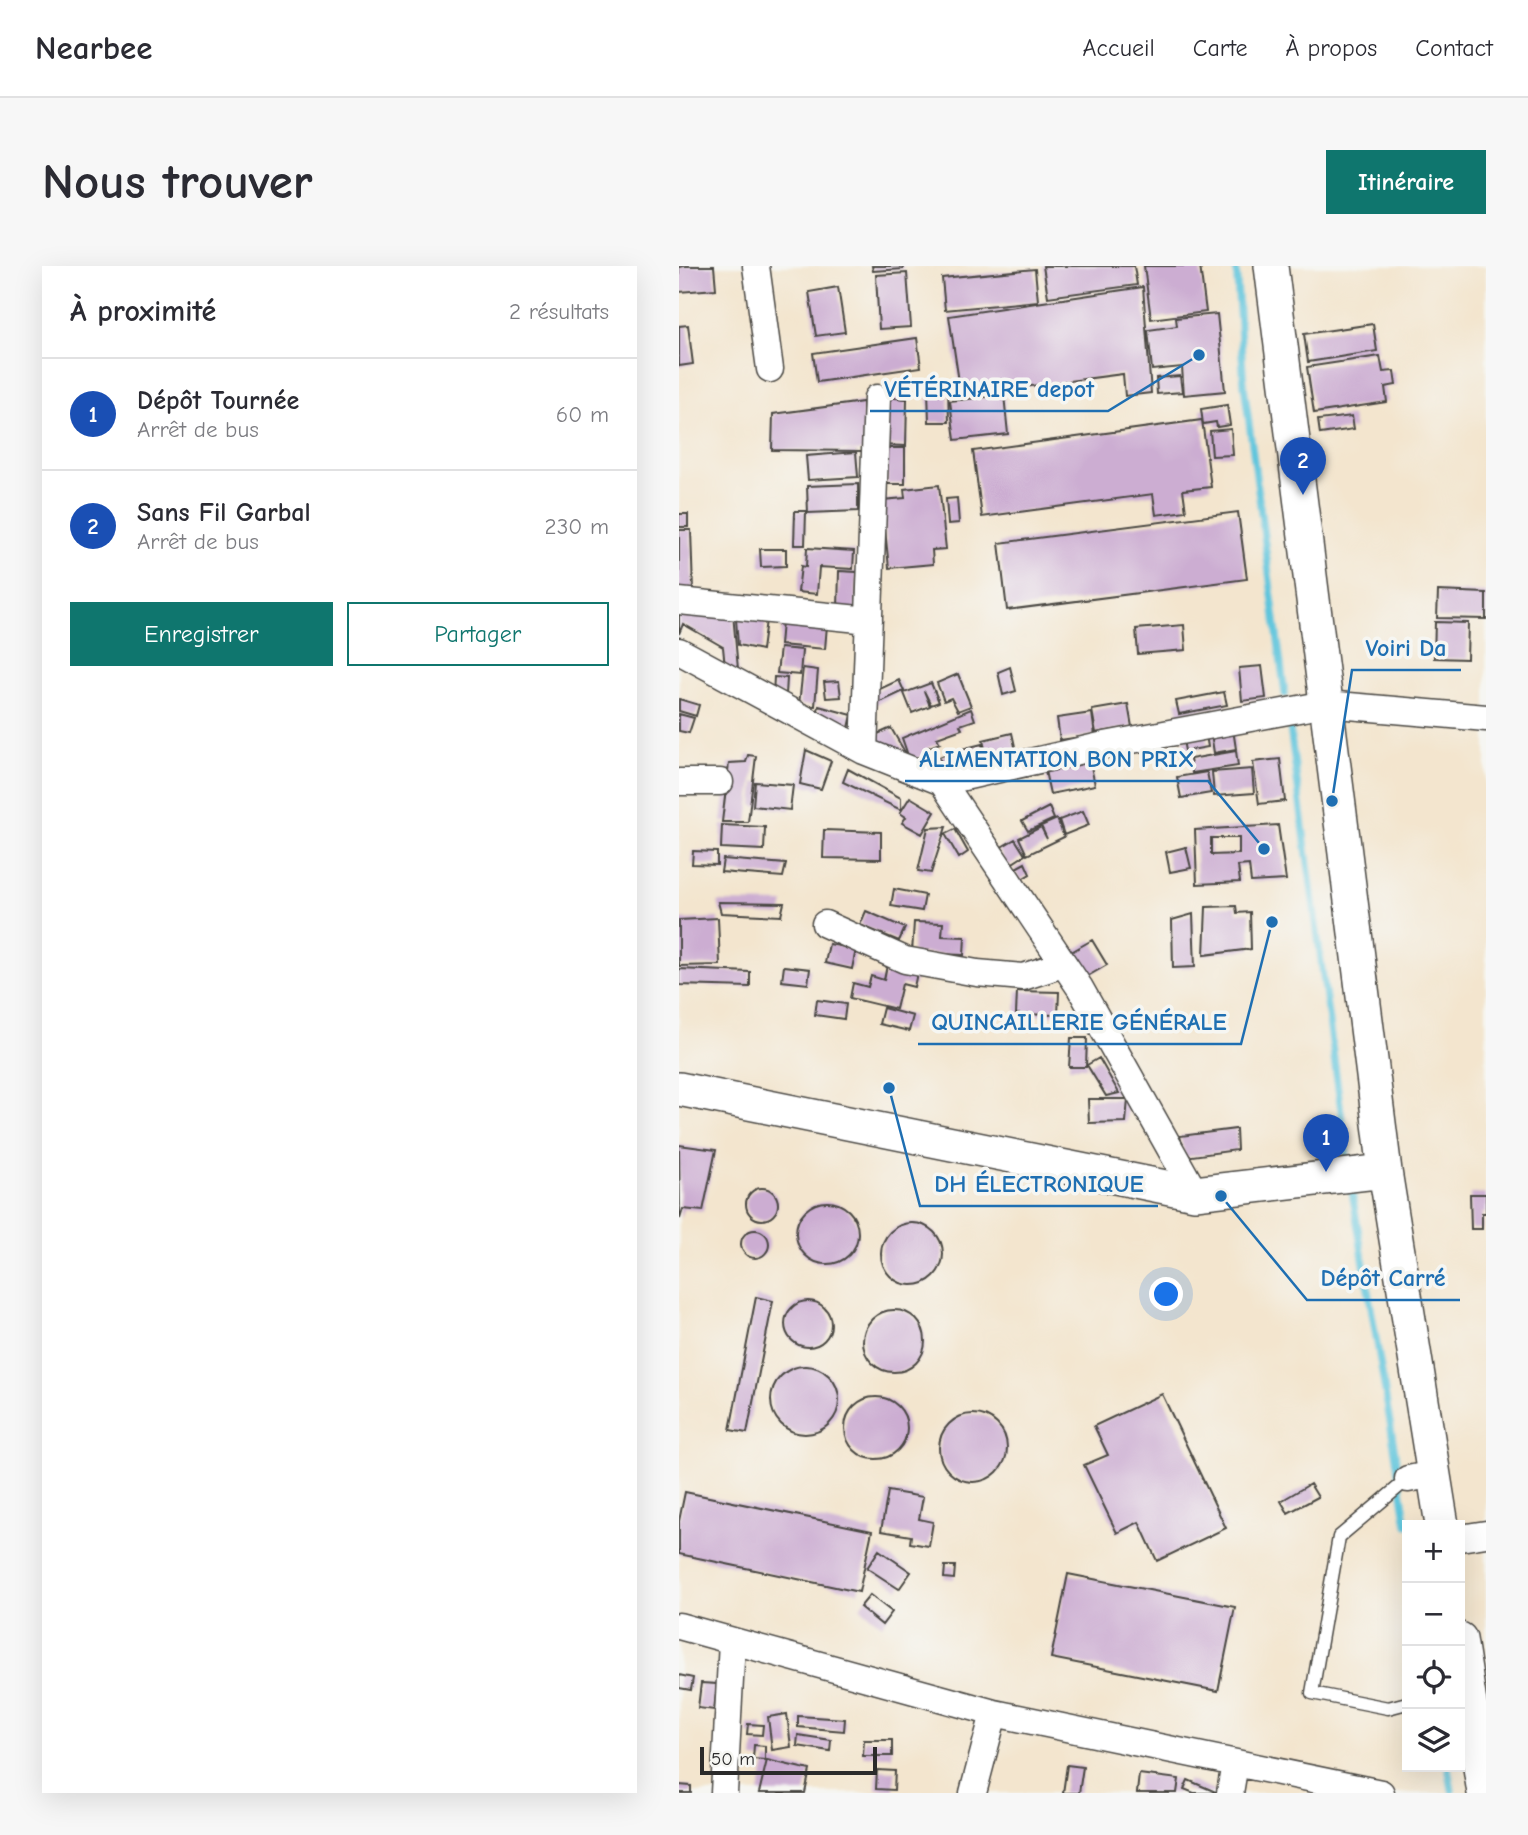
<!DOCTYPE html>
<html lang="fr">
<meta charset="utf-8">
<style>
body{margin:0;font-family:"Comic Neue",sans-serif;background:#f7f7f7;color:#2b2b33}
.controls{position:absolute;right:21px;bottom:21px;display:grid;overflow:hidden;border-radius:0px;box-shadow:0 7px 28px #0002}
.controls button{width:63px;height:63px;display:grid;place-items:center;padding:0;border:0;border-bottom:2px solid #e1e1e2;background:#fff;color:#2b2b33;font:35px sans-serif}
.scale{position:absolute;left:21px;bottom:18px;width:177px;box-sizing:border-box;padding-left:7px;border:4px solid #2b2b2b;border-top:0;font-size:19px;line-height:24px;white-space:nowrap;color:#2b2b2b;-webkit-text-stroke:5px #f6f6f2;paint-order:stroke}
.you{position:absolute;left:488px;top:1029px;width:24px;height:24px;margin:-18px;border:5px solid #fff;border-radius:50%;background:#1a73e8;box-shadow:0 0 0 10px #1a73e833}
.badge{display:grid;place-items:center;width:46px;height:46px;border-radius:50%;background:#0f766e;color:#fff;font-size:23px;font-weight:700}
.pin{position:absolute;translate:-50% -58px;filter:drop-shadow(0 2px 4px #0008)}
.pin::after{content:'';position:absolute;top:37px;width:24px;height:21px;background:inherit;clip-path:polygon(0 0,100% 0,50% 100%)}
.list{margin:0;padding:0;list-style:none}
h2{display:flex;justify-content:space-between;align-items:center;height:91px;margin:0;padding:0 28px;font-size:30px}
h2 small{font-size:23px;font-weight:400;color:#7c7c81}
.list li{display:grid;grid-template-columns:46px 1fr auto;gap:21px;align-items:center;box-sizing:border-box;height:112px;padding:0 28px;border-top:2px solid #e1e1e2}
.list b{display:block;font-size:26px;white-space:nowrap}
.list p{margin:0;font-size:23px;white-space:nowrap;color:#7c7c81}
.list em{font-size:23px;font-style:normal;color:#7c7c81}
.actions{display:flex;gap:14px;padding:21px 28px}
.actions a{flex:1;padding:16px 0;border:2px solid #0f766e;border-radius:0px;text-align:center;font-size:24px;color:#0f766e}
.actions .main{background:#0f766e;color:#fff}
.icon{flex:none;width:38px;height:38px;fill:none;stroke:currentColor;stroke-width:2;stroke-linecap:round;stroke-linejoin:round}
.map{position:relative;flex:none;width:807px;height:1527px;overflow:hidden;border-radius:0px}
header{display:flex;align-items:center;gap:42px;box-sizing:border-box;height:98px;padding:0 35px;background:#fff;border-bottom:2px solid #e1e1e2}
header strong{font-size:33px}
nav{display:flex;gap:38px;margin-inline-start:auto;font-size:24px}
.intro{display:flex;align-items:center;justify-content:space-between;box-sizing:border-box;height:168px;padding:0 42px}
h1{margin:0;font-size:49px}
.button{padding:18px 32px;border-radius:0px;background:#0f766e;color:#fff;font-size:24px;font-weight:700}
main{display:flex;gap:42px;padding:0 42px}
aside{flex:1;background:#fff;border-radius:0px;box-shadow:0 7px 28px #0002}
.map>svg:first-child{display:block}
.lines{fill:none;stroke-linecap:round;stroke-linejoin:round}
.stream{stroke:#5fc5dc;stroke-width:7}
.building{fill:#ccadd2;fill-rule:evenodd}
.service-casing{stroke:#494743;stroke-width:15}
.minor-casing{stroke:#494743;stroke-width:29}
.tertiary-casing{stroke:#494743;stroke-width:36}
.service{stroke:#fff;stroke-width:12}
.minor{stroke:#fff;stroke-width:26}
.tertiary{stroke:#fff;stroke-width:33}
.leader{fill:none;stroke:#1f6fb2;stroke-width:2.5}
.callout-dot{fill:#1f6fb2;stroke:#f6f6f2;stroke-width:2.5}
.callout-label{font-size:24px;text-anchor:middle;font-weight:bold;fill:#1f6fb2;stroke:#f6f6f2;stroke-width:7;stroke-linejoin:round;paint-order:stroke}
</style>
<header>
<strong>Nearbee</strong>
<nav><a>Accueil</a><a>Carte</a><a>À propos</a><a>Contact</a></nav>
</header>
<div class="intro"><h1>Nous trouver</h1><a class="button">Itinéraire</a></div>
<main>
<aside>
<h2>À proximité<small>2 résultats</small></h2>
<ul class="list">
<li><span class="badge" style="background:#1a4fb4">1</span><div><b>Dépôt Tournée</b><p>Arrêt de bus</p></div><em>60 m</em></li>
<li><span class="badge" style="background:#1a4fb4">2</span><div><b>Sans Fil Garbal</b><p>Arrêt de bus</p></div><em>230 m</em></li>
</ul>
<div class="actions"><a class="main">Enregistrer</a><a>Partager</a></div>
</aside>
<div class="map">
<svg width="807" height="1527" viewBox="0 0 807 1527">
<rect width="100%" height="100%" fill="#f6f6f2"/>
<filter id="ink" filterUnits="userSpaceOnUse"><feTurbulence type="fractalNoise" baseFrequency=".0143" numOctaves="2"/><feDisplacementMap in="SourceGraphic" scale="14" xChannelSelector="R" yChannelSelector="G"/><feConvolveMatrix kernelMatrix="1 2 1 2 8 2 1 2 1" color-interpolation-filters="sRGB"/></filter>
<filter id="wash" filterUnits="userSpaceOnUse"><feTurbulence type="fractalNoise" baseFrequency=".00686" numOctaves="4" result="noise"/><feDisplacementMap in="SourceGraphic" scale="28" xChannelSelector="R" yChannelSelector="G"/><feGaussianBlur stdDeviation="1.57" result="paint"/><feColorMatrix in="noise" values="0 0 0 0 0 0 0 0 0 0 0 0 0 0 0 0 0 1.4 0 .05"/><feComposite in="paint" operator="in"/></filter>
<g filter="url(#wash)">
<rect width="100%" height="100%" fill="#f3e5ce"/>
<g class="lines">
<path class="stream" d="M557 0 565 119 606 428
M610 455 668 890
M673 926 728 1259
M769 1501 773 1524"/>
</g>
<g id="blocks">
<path class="building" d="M6 0H35L37 23 0 26V1Z
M193 0H224V3L194 5Z
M364 0H455L458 19 369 31Z
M465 0H521L527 46 472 53Z
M356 3 359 35 266 44 263 12Z
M228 7 232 61 200 63 197 9Z
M159 21 166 66 137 70 130 26Z
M464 21 472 127 446 130 444 108 282 129 270 50Z
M538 48 546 125 505 129 503 101 473 104 469 64 498 60 497 52Z
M694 58 698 85 629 96 625 68Z
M9 59 14 98 0 100V60Z
M238 72 242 101 138 116 134 87Z
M701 90 704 106 715 105 717 119 706 121 708 136 635 147 628 101Z
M501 110 503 126 478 128 477 112Z
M269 122 270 156H250L249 123Z
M325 129 329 168 276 174 271 135Z
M203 131 228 133 227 180 201 179Z
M184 136V185L93 184 94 148Z
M548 139 551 159 538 161 537 156 524 158 522 143Z
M673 150 675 163 641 168 639 154Z
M523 154 532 221 504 224 507 245 477 249 474 228 303 251 294 185Z
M552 163 554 189 533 190 531 165Z
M208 182H226V218H208Z
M177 186 179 211 129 214 127 190Z
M179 218V245L129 247 128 220Z
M260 219 267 283 253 284 254 298 210 302 203 234 226 232 225 223Z
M278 232 280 257 269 258 267 233Z
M116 245H127L126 279H115Z
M559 246 568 313 328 344 320 277Z
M0 248H9V261H0Z
M0 264H12L14 325H0Z
M128 282 175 285 174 303 140 301 138 328 119 326 122 300 127 301Z
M81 283H107V300L82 301Z
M160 305 178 306 177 344 159 343Z
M759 325 807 327V353L758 352Z
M0 345 54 348 60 414 47 411 44 381 4 358 0 368Z
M57 353 87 354 83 384 59 379Z
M103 356 148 359 146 383 101 379Z
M756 356 789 357 788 393 755 392Z
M505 359 507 384 459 388 457 363Z
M101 382 123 384 121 409 98 407Z
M583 400 587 432 563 435 560 402Z
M331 401 337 425 324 429 319 406Z
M124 402 139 404 136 440 120 439Z
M279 408 292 440 279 445 272 432 265 435 258 417Z
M95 411 108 412 107 429 94 428Z
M220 414 225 425 193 440 188 429Z
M160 415 162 431 147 432 145 416Z
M252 417 260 436 252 439 245 425 251 440 233 447 225 427Z
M545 426 548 439 500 448 497 435Z
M0 433 20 439 17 450 0 445Z
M449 438 453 461 417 467 413 444Z
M140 440 173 449 169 466 136 456Z
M292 443 296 454 281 459 283 463 258 472 261 477 248 482 251 487 231 495 201 484 192 471 212 462 231 495 223 472Z
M413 447 416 469 381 474 378 452Z
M0 448 15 452 10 467 0 465Z
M554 463 557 483 535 487 532 467Z
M333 467 337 485 308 492 304 474Z
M527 469 529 481 506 485 504 474Z
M303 478 306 492 282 498 279 484Z
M127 484 152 495 142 523 121 518Z
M276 485 281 498 265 503 260 491Z
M557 485 559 500 513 507 511 493Z
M69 489 77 490 69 556H43L50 497 67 496Z
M601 493 606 535 580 538 574 496Z
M411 496 416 519 371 528 366 505Z
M169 503 222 532V544L164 516Z
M573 503 575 527 535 530 533 506Z
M528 506 532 527 502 532 498 511Z
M76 516 114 519 111 544 74 540Z
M231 531 256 546 243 568 223 557 227 551 221 547Z
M370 541 375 553 349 565 343 555Z
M404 545 410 559 385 569 380 554Z
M378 553 385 571 348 589 340 572 362 561 368 573 362 560Z
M43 559 86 561 85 584 42 582Z
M599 559 607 614 572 616 570 599 559 600 561 616 518 618 516 564ZM532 572H560V588L532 589Z
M267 561 252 607 239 605 249 562Z
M276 563 289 586 280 592 266 568Z
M145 564 202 566V593L144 592Z
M336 573 346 589 329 600 319 583Z
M507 581 512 602 491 606 487 586Z
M14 585 38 586V599L13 598Z
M44 593 107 598 104 611 42 606Z
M346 597 351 608 341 614 335 603Z
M215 623 246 629 243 645 212 640Z
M39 636 105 637 102 650 42 647Z
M557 640 558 647 571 646 572 683 525 689 527 641Z
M187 645 226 662 220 675 181 659Z
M514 648 516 701 494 702 493 654Z
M39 652 41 699 0 700V654Z
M235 656 264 657 263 670 286 671 285 689 233 687Z
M413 674 428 699 402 714 387 689Z
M150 678 177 683 173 703 146 697Z
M208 699 238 707 235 721 223 718 217 743 171 732 174 717 189 721 192 710 205 714Z
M105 700 131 703 129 718 103 715Z
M0 703 71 706V721L0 719Z
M338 725 380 726 379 749 337 748Z
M138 734 167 738 165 753 136 749Z
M204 742 234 750 230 765 200 758Z
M392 772H408L407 801H390Z
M420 792 440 827 427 830 408 799Z
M409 833H449L447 856 410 857Z
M557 863 558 884 506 891 501 870Z
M0 879 37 884 24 945 4 943 1 953Z
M67 938a16 16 0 1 1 32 0a16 16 0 1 1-32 0Z
M791 928H807V947H803V963H792Z
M117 967a31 31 0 1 1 62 0a31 31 0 1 1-62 0Z
M202 988a31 31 0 1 1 62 0a31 31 0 1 1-62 0Z
M62 978a14 14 0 1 1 28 0a14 14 0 1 1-28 0Z
M77 1031 94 1035 68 1167 51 1164Z
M106 1058a23 23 0 1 1 46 0a23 23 0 1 1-46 0Z
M184 1075a31 31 0 1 1 62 0a31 31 0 1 1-62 0Z
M92 1134a34 34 0 1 1 68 0a34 34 0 1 1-68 0Z
M483 1128 547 1262 478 1295 460 1256 438 1267 405 1199 429 1189 415 1160Z
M166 1162a31 31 0 1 1 62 0a31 31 0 1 1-62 0Z
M260 1182a34 34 0 1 1 68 0a34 34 0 1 1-68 0Z
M631 1218 639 1231 609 1247 602 1235Z
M209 1225 244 1231 240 1253 254 1256 250 1280 231 1277 232 1270 202 1265Z
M6 1226 193 1265 180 1326 0 1288V1255Z
M200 1284 232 1306 220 1323 188 1302Z
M266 1300H276L275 1313 265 1312Z
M389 1308 556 1341 539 1425 372 1392Z
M191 1329 213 1346 203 1359 181 1341Z
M0 1409 14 1412 12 1424 0 1422Z
M22 1417 38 1418 35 1444 19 1442Z
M108 1448 112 1481 93 1484 89 1451Z
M119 1450 166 1453 165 1465 119 1461Z
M69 1458 84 1459 83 1469 68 1468Z
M119 1469 152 1474 151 1485 118 1480Z
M185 1474H213V1490H184Z
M75 1479 86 1480V1494L74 1493Z
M88 1494 131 1504 126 1527H80Z
M388 1499 404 1501 400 1527H384Z
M198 1504 216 1505 215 1524 197 1523Z
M460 1508 500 1513 498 1527H458Z
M509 1514 539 1527H515L505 1523Z
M0 1519 12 1520V1527H0Z"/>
</g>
</g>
<g filter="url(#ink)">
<use href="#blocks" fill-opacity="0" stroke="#494743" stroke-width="2"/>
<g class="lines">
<g class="service-casing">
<path id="service" d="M728 1437 709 1442 633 1427 660 1271 729 1213"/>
</g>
<g class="minor-casing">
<path id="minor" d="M77 0 91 103
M0 335 190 354
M0 385 185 485 263 516 401 722 516 927
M185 485 198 132
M0 516H41
M263 516 426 479 647 438 807 452
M146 658 226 694 298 707 344 711 384 698
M729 1213 755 1208
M781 1272 807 1268
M0 1360 315 1447 702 1527
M45 1527 53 1375
M294 1527 315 1447
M551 1527 556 1497"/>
</g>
<g class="tertiary-casing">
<path id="tertiary" d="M592 0 706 905 763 1259
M0 823 516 927 706 905
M781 1373 805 1527"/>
</g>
<use href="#service" class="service"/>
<use href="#minor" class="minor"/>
<use href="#tertiary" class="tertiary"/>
</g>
</g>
<path class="leader" d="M520 89L429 145H191M653 535L673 404H782M585 583L529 515H226M593 656L562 778H239M210 822L241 940H479M542 930L628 1034H781"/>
<g class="callout-dot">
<circle cx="520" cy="89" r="7"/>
<circle cx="653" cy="535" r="7"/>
<circle cx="585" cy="583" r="7"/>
<circle cx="593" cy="656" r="7"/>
<circle cx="210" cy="822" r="7"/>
<circle cx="542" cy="930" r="7"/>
</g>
<g class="callout-label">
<text x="310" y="131">VÉTÉRINAIRE depot</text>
<text x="727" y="390">Voiri Da</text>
<text x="378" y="501">ALIMENTATION BON PRIX</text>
<text x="400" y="764">QUINCAILLERIE GÉNÉRALE</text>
<text x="360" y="926">DH ÉLECTRONIQUE</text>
<text x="704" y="1020">Dépôt Carré</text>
</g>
</svg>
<div class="controls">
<button>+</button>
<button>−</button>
<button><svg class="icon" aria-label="locate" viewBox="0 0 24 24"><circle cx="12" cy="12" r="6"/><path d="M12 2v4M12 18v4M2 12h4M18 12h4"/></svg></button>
<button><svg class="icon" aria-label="layers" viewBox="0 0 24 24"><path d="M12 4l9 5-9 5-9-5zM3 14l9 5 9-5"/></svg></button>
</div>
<div class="scale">50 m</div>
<div class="you"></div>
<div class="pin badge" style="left:647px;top:906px;background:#1a4fb4">1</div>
<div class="pin badge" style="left:624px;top:229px;background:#1a4fb4">2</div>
</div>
</main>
